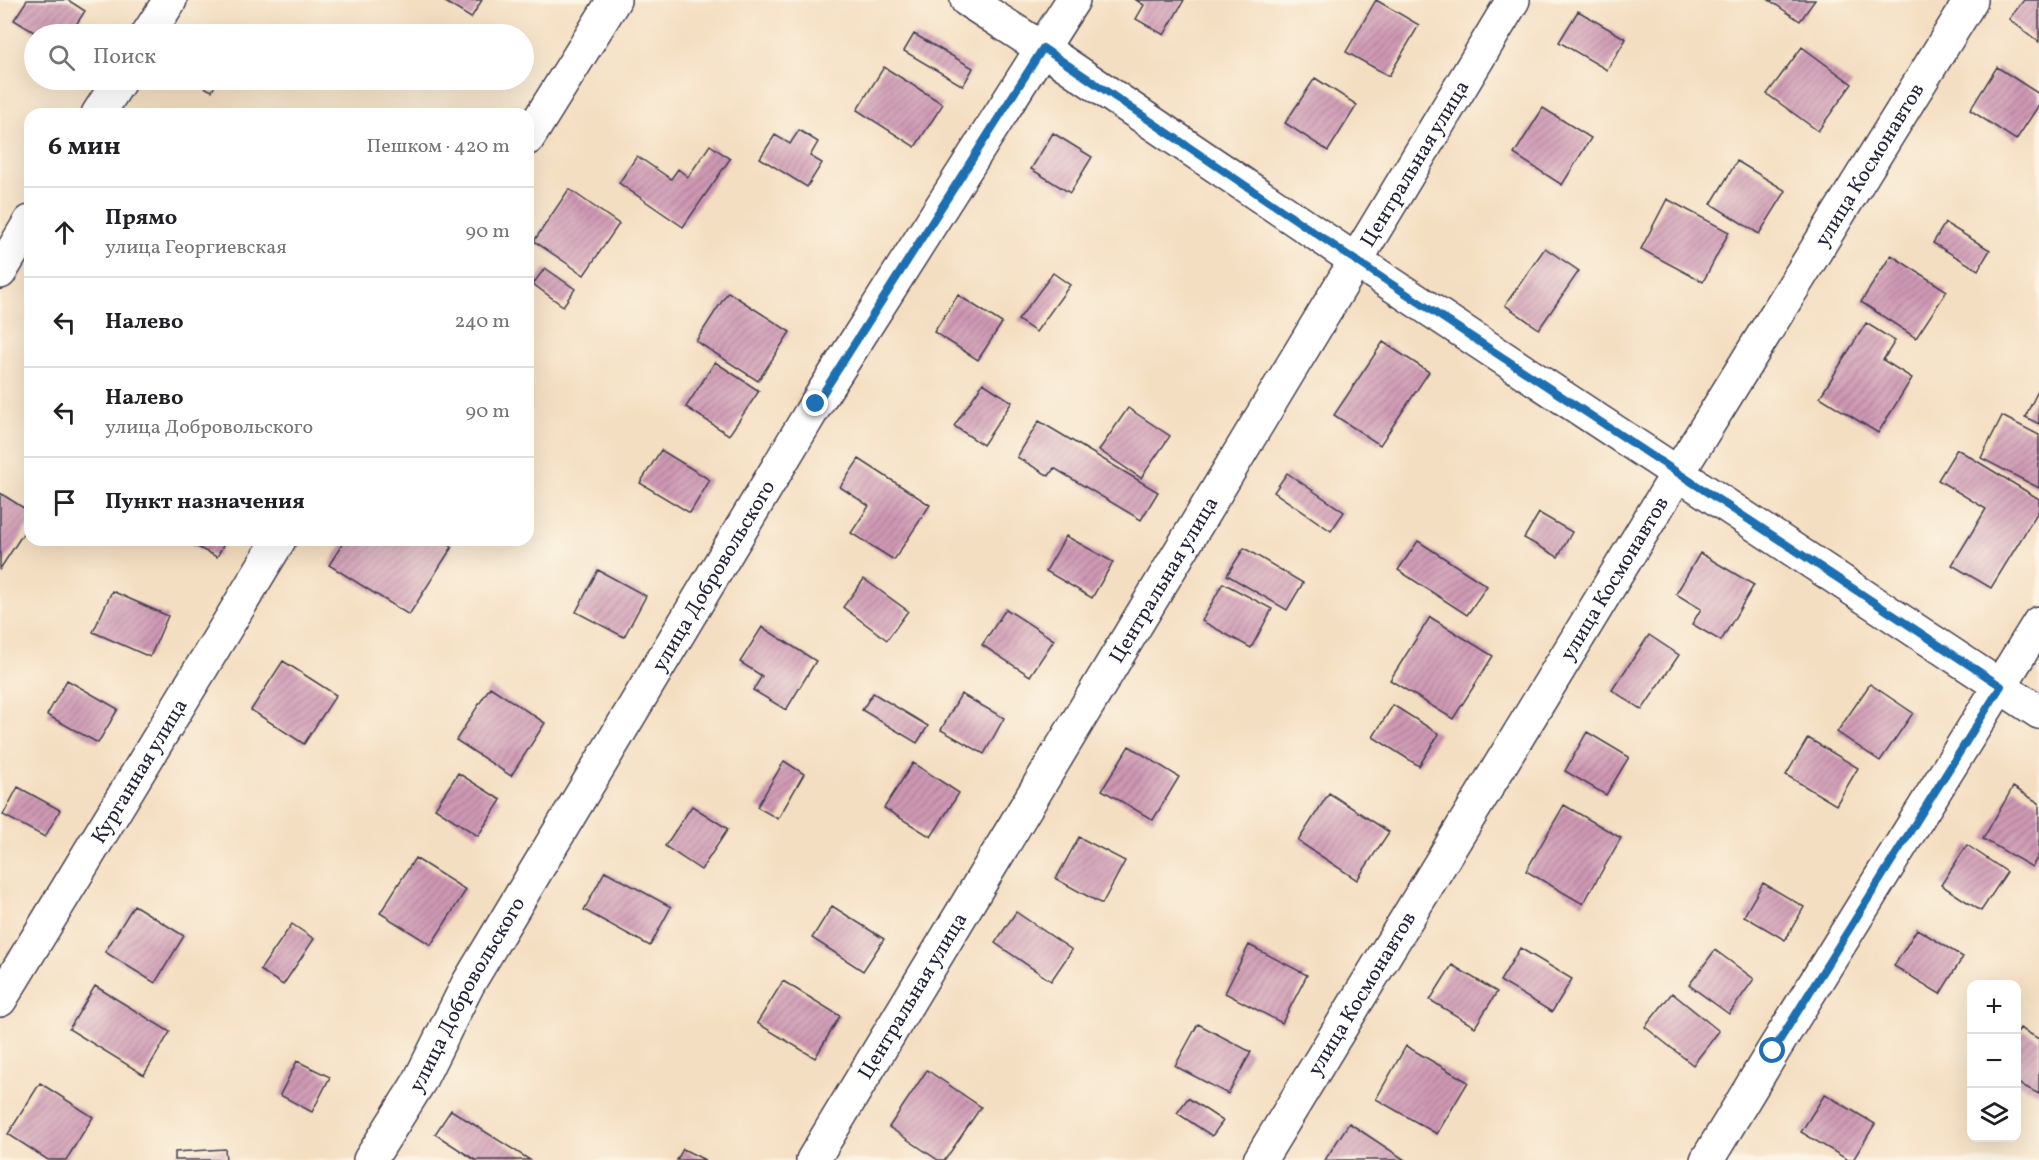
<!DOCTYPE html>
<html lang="ru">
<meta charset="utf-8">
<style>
body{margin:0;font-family:Vollkorn,serif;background:#f2f2f2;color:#202124}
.controls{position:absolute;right:18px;bottom:18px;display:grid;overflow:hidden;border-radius:12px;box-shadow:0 6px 24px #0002}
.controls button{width:54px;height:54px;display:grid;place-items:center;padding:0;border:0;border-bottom:2px solid #e0e0e0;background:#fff;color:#202124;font:30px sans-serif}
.stop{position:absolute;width:18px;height:18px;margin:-14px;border:4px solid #1f6fb2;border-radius:50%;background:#fff}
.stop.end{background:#1f6fb2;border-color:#fff;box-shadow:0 2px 6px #0008}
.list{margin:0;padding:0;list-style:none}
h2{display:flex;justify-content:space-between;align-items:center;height:78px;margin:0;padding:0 24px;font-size:26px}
h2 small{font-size:20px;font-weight:400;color:#757577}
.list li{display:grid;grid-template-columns:39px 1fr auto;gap:18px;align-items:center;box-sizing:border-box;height:90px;padding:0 24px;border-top:2px solid #e0e0e0}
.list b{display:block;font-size:22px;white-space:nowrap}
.list p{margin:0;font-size:20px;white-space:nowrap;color:#757577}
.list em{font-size:20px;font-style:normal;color:#757577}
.icon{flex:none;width:33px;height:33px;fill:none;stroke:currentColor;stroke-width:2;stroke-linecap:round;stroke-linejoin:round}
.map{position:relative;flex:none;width:2039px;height:1160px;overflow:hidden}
.search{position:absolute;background:#fff;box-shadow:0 6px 24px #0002;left:24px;top:24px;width:510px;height:66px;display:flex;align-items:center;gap:15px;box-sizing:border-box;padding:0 21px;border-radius:33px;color:#757577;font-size:22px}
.panel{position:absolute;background:#fff;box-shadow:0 6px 24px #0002;left:24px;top:108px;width:510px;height:438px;border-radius:18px}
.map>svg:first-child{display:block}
.building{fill:url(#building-hatch)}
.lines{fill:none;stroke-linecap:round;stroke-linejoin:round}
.minor-casing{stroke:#423e4f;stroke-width:36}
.minor{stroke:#fff;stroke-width:33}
.route{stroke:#1f6fb2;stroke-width:8}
.labels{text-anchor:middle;stroke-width:6;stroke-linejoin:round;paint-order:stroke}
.street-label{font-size:21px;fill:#22223b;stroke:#fcf5e5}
</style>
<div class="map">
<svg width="2039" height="1160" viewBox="0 0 2039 1160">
<defs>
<pattern id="building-hatch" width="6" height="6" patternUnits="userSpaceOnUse" patternTransform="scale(1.5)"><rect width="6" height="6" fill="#cf99b4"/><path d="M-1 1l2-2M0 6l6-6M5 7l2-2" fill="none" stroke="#a87c94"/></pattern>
</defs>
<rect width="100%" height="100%" fill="#fcf5e5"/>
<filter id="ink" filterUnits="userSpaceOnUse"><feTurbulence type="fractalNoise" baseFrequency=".0167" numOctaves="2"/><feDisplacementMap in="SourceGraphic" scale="12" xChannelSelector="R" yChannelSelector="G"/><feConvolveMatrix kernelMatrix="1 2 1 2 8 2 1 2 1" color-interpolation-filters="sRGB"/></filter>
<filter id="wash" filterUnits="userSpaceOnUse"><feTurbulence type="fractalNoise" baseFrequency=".008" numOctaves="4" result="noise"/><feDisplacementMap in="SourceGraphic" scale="24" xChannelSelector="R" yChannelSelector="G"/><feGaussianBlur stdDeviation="1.35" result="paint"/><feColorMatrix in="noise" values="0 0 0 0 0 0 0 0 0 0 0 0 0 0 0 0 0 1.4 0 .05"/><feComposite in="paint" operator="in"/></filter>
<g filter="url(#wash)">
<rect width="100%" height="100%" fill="#f4dec1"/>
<g id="blocks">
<path class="building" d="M27 0H68L85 11 70 34H37L14 20Z
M442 0H482L471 18Z
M1136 0H1184L1164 35 1136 19 1144 5Z
M1376 0 1419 25 1389 76 1346 52Z
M1769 0H1815L1800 21Z
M2024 0H2039V42L2009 19Z
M1578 11 1626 39 1607 70 1559 42Z
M914 34 973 68 963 86 904 51Z
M1802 47 1852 84 1818 131 1767 94Z
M884 67 943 104 915 147 857 110Z
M1997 67 2039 94V105L2016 140 1970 110Z
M1315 78 1357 105 1328 151 1285 123Z
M190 80H218L212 91Z
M1543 108 1591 138 1562 185 1514 154Z
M799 130 818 142 810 156 822 163 807 187 760 158 775 135 790 144Z
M1053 133 1092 157 1070 193 1031 169Z
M710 145 730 159 683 227 619 183 637 156 671 179 678 169 688 177Z
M1737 161 1786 191 1759 234 1711 204Z
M569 189 619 224 584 275 534 241Z
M1667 199 1729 232 1703 282 1641 249Z
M1945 223 1990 250 1978 270 1933 243Z
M1545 248 1579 271 1539 329 1505 305Z
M1891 255 1947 291 1916 338 1861 302Z
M545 268 575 289 563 306 533 284Z
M1053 273 1070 285 1036 332 1018 320Z
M728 292 790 332 758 381 696 341Z
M958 295 1002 323 978 360 934 332Z
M1866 323 1895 341 1883 360 1912 378 1878 433 1820 397Z
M1383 342 1429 372 1380 445 1334 415Z
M715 362 759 391 729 435 686 407Z
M983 383 1012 402 983 445 954 426Z
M2039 389V424L2025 417Z
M1128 408 1170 436 1141 478 1099 450Z
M2002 416 2039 435V488L1981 458Z
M1039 421 1158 492 1141 520 1054 468 1049 476 1017 457Z
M1957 449 2039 499V510L1991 588 1952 565 1986 509 1938 480Z
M661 450 710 480 690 513 640 483Z
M859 459 930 505 894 560 851 533 869 506 840 487Z
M1287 473 1344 512 1331 531 1274 492Z
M0 493 30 512V523L0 569Z
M1539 513 1572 532 1558 557 1524 538Z
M1066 536 1113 562 1092 598 1046 571Z
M183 540H226L217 557Z
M345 540H441L452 547 409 615 329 565Z
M1418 541 1487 586 1467 615 1398 570Z
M1244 548 1303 583 1287 610 1227 575Z
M1700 553 1754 585 1721 641 1692 624 1701 609 1676 594Z
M598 570 646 596 624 637 576 612Z
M864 579 908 611 887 640 843 607Z
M1223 583 1272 609 1251 648 1202 621Z
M112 591 168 616 150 657 93 632Z
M1006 609 1054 640 1030 676 982 645Z
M1430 617 1493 656 1453 719 1390 680Z
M762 627 816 661 786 710 753 690 762 676 740 662Z
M1649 635 1679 655 1642 710 1612 690Z
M283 661 336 695 304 744 251 710Z
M67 680 118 709 98 743 47 715Z
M1870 684 1913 713 1880 761 1837 732Z
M490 687 545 723 511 776 456 740Z
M873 693 928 726 917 743 862 710Z
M961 694 1004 718 984 754 941 730Z
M1393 705 1439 734 1419 766 1373 737Z
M1587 732 1629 757 1606 795 1565 771Z
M1808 738 1858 768 1836 805 1786 775Z
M1129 746 1179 777 1153 820 1102 790Z
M784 761 804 774 778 819 757 807Z
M913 763 959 793 931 837 884 808Z
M458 773 501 800 478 836 435 808Z
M18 787 60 810 45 837 3 815Z
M2013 787 2039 803V854L2032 867 1983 839Z
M1329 793 1389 832 1357 880 1298 841Z
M1564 805 1621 838 1583 904 1526 871Z
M692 806 728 829 701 870 665 846Z
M1079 837 1125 861 1102 904 1056 879Z
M1967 845 2007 872 1981 911 1941 885Z
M415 858 466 890 431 945 380 913Z
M605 871 671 907 650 946 584 910Z
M1763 883 1804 907 1785 940 1744 916Z
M134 905 184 936 155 983 105 952Z
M832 906 884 939 863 971 812 938Z
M1016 912 1072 950 1051 981 995 943Z
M292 924 314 939 283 985 260 970Z
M1917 929 1963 957 1940 994 1894 966Z
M1249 945 1307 975 1282 1023 1225 993Z
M1520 948 1572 979 1552 1012 1500 981Z
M1715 950 1754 979 1729 1014 1689 985Z
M1452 965 1497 992 1475 1027 1430 1000Z
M783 981 840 1016 815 1058 757 1023Z
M95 986 170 1032 144 1075 69 1029Z
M1672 993 1719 1031 1693 1065 1645 1027Z
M1198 1024 1251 1052 1228 1094 1175 1066Z
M2020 1028 2039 1039V1094L2016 1082V1034Z
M1406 1046 1468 1082 1437 1134 1376 1099Z
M297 1061 330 1077 312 1112 280 1095Z
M927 1070 981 1107 945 1160H938L889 1127Z
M40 1083 93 1117 66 1160H48L8 1134Z
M1825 1094 1875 1124 1853 1160H1848L1801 1132Z
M1188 1098 1223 1121 1212 1136 1177 1113Z
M451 1110 530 1160H475L435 1134Z
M1349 1123 1405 1160H1325Z
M225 1149 226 1160H175V1152Z
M683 1149 705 1160H677Z"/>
</g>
</g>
<g filter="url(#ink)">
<use href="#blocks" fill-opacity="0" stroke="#423e4f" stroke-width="1.5"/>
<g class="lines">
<g class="minor-casing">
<g id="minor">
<path d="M967 0 1043 49 1355 260 2039 712"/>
<path d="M148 34 170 0"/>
<path d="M98 114 120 80"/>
<path d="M528 138 614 0"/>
<path d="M0 272 30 222"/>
<path id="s1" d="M0 1000 279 540"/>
<path id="s2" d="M370 1160 419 1082 468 984 816 404 1073 0"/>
<path id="s3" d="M813 1160 1513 0"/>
<path id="s4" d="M1260 1160 1678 473 1971 0"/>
<path d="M1707 1160 1773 1051 2039 623"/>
</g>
</g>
<use href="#minor" class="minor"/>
</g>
</g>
<g class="lines" filter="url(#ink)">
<path class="route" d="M816 404 1043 48 1355 260 2001 686 1773 1051"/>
</g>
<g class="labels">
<g class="street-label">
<text dy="7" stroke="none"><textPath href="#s3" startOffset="1164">Центральная улица</textPath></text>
<text dy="7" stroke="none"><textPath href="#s4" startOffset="1167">улица Космонавтов</textPath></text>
<text dy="7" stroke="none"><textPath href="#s2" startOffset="678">улица Добровольского</textPath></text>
<text dy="7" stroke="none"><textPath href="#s4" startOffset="681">улица Космонавтов</textPath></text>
<text dy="7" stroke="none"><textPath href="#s3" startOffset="678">Центральная улица</textPath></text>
<text dy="7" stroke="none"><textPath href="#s1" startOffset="268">Курганная улица</textPath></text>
<text dy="7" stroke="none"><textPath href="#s2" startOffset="192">улица Добровольского</textPath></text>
<text dy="7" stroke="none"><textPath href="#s4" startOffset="195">улица Космонавтов</textPath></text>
<text dy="7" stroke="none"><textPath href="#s3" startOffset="192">Центральная улица</textPath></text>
</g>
</g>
</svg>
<div class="controls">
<button>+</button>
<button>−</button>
<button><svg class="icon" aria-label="layers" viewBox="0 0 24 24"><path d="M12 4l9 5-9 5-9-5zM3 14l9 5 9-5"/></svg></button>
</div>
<div class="stop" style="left:1773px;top:1051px"></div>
<div class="stop end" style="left:816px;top:404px"></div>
<div class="search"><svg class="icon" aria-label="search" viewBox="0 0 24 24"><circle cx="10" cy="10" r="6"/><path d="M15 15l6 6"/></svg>Поиск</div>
<section class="panel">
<h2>6 мин<small>Пешком · 420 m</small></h2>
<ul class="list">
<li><svg class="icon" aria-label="ahead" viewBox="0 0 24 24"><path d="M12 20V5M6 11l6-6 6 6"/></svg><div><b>Прямо</b><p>улица Георгиевская</p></div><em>90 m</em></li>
<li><svg class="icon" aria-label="left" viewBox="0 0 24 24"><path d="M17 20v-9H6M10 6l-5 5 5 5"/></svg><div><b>Налево</b></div><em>240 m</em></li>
<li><svg class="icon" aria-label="left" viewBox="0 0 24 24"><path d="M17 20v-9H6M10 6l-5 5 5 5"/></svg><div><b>Налево</b><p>улица Добровольского</p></div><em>90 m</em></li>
<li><svg class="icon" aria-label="arrive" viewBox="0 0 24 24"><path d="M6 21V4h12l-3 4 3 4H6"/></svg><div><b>Пункт назначения</b></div></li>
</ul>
</section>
</div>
